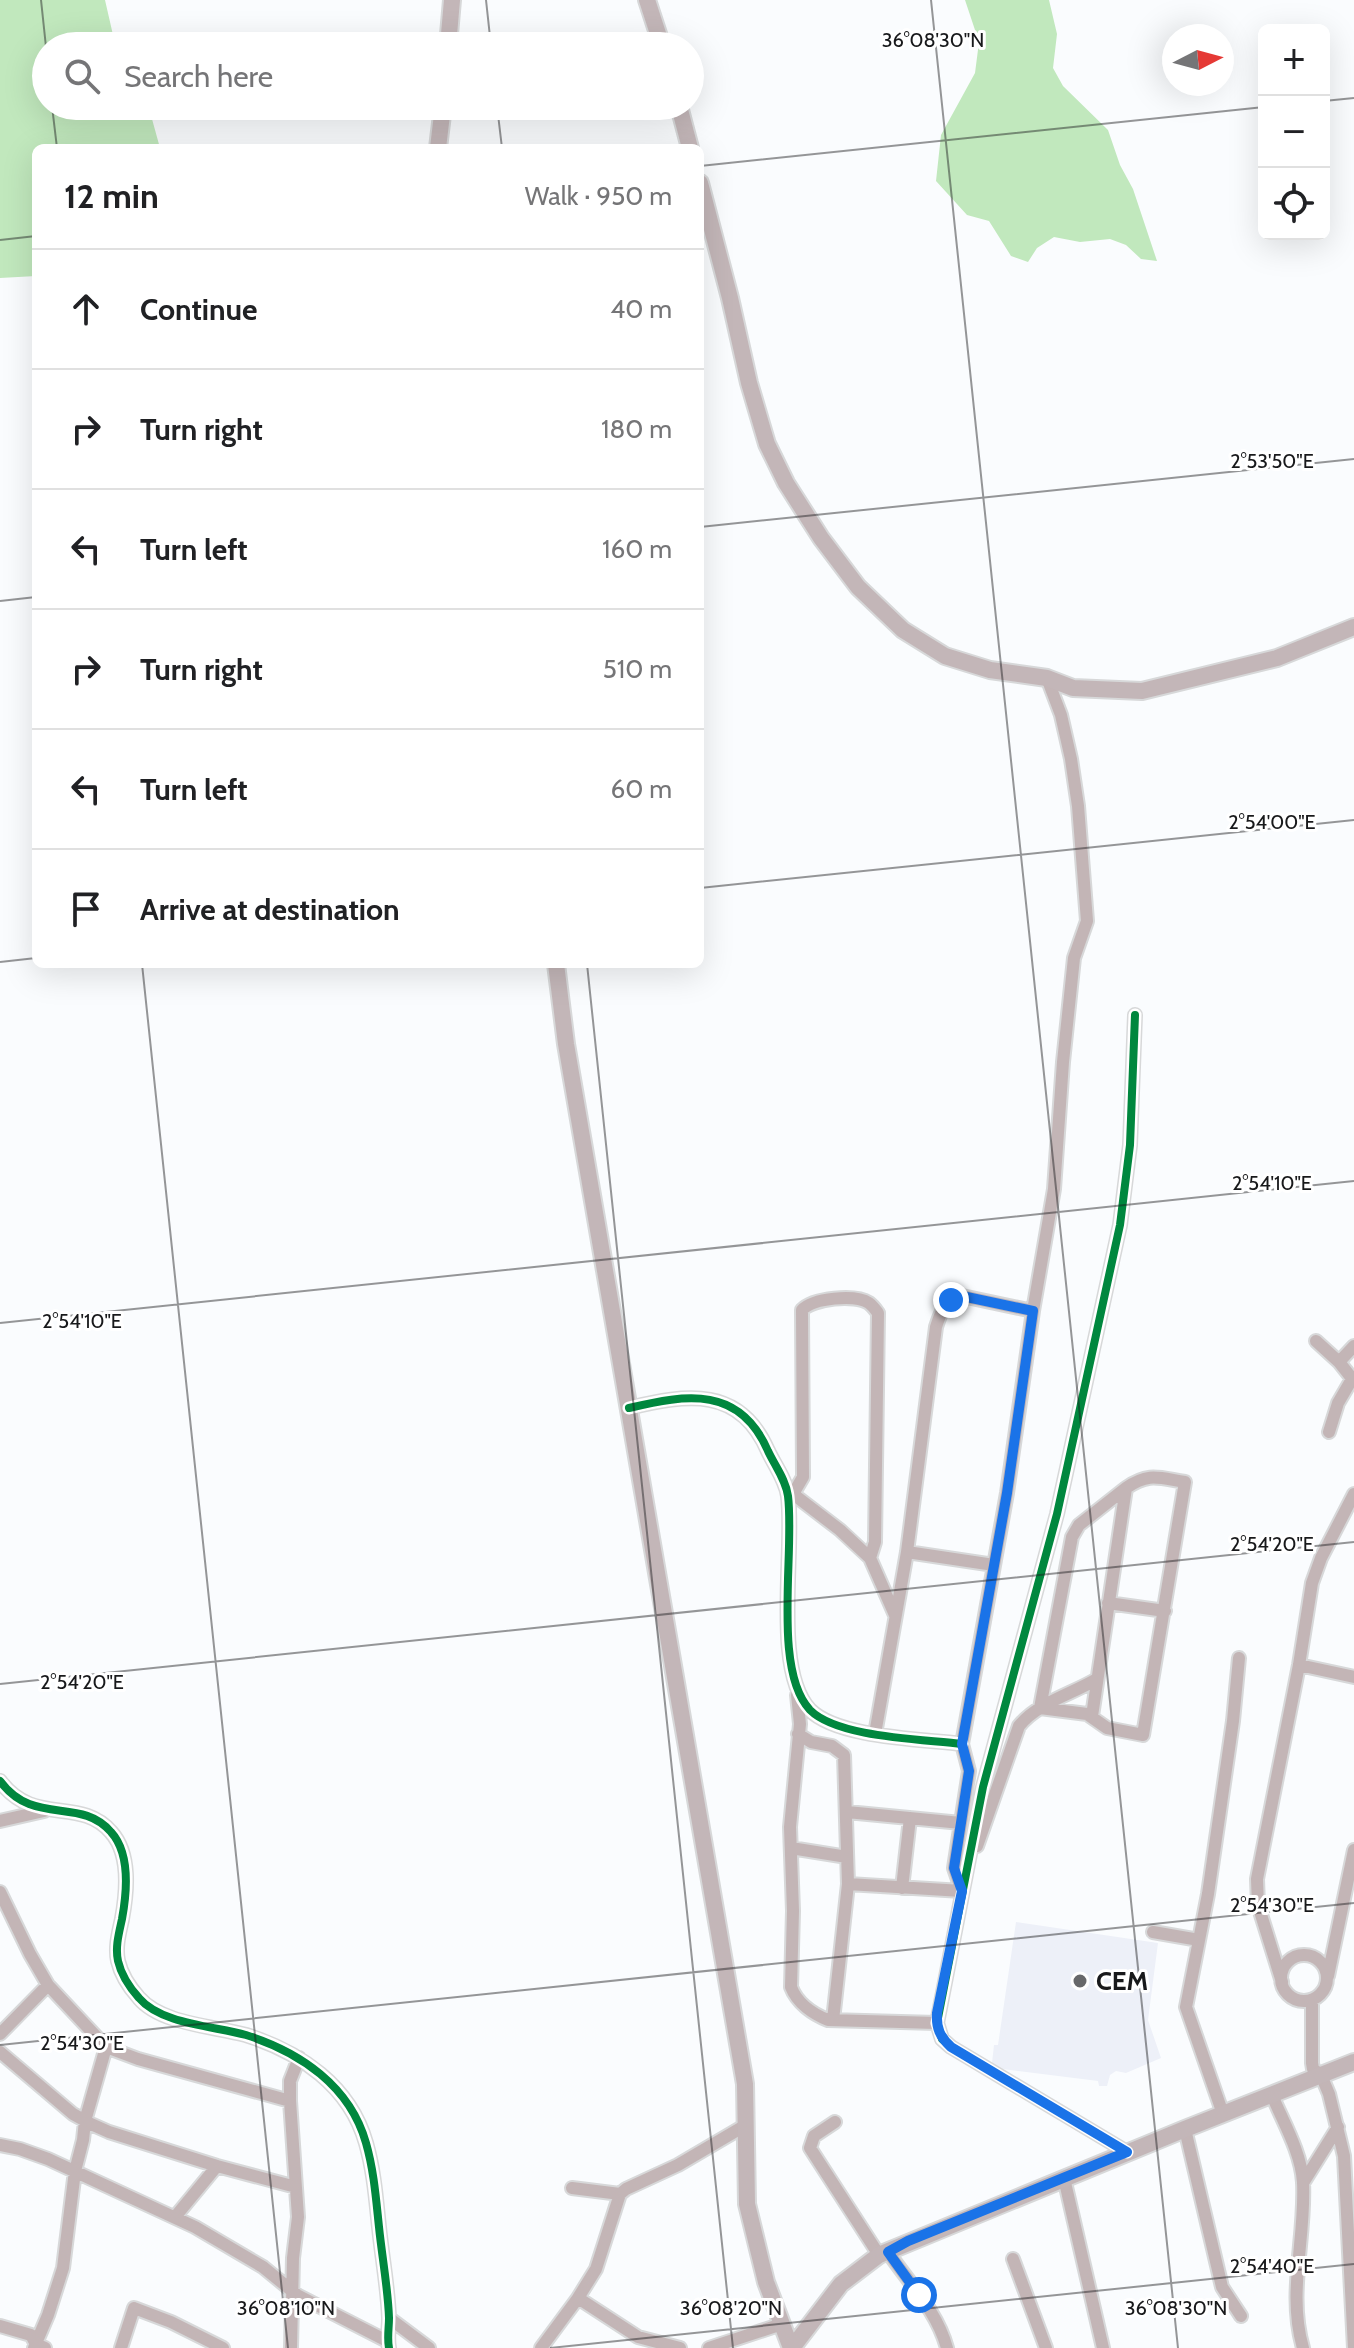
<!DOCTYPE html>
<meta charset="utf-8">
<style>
body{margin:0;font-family:Cabin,sans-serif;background:#f6f6f6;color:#202124}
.controls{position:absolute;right:24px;top:24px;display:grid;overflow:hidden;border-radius:12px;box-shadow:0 8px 32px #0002}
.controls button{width:72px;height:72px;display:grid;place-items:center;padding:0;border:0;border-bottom:2px solid #e0e0e0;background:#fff;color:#202124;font:40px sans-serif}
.compass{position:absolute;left:1162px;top:24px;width:72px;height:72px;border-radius:50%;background:#fff;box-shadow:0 8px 32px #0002;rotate:84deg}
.stop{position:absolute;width:24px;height:24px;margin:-18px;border:6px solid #1a73e8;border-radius:50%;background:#fff}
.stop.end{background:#1a73e8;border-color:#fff;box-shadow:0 2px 8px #0008}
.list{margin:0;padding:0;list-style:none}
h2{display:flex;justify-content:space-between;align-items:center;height:104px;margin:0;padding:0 32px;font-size:34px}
h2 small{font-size:26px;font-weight:400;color:#757577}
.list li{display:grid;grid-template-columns:52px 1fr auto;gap:24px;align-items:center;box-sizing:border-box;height:120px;padding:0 32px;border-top:2px solid #e0e0e0}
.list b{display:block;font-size:30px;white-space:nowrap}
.list em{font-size:26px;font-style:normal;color:#757577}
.icon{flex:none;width:44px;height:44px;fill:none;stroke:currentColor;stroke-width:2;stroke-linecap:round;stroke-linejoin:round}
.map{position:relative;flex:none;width:1354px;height:2348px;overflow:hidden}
.search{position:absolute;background:#fff;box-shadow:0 8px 32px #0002;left:32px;top:32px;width:672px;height:88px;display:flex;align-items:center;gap:20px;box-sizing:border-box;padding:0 28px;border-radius:44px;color:#757577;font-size:30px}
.panel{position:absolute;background:#fff;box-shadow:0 8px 32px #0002;left:32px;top:144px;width:672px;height:824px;border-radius:12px}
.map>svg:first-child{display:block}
.built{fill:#edf0f8}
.forest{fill:#c1e8bd}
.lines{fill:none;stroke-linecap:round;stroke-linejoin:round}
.minor-casing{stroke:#d7d8d9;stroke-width:16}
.major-casing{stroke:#d7d8d9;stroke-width:20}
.minor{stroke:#c3b5b6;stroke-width:12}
.major{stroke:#c3b6b8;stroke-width:16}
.cycleway-casing{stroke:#fff;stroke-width:13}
.cycleway{stroke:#00873e;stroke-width:8}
.route{stroke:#1a73e8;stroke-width:10}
.ticks{fill:none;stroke:#18191b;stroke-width:2;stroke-opacity:0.45}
.poi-dot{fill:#67686a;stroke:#fff;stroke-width:3}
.labels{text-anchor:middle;stroke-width:6;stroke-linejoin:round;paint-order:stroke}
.poi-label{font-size:26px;font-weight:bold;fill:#18191b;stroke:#fff;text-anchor:start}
.ticks-label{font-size:20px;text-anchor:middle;fill:#18191b;stroke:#fff;stroke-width:6;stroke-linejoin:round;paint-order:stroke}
</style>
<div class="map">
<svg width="1354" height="2348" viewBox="0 0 1354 2348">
<rect width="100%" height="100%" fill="#fafcfe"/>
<path class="built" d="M1016 1922 1158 1943 1148 2020 1161 2058 1126 2073 1116 2071 1110 2075 1107 2086H1099L1098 2081 1002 2069 992 2063 994 2045H998Z"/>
<path class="forest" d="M0 0H105L113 35 117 46H46V106H145L152 119 160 148H36V276L0 278Z
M965 0H1049L1057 34 1053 68 1063 86 1108 130 1120 165 1133 189 1157 261 1141 259 1126 245 1110 239 1080 242 1054 237 1037 248 1028 262 1011 256 989 221 967 215 936 181 941 135 975 73 979 42Z"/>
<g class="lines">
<g class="minor-casing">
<path id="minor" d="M1316 1341 1339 1362 1354 1381
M1339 1362 1354 1346
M629 1408C687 1394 740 1386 768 1451 775 1466 786 1480 788 1496 795 1551 772 1670 810 1710 838 1738 923 1739 962 1744
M1329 1432 1338 1403 1352 1379
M787 1491 793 1494 803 1477 802 1310C813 1298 855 1294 869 1303 873 1306 875 1309 878 1313L875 1542 870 1558 895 1615
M793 1494 840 1530 870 1558
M907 1552 994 1565
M1108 1603 1165 1611
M1299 1665 1354 1677
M797 1695 800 1724 790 1827 793 1911 791 1987C797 2003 813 2014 828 2020L937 2023
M1092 1716 1126 1488C1149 1472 1159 1478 1185 1482L1143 1735 1107 1728 1087 1714 1040 1708 1072 1537 1079 1525 1126 1488
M798 1734 811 1742 832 1746 844 1755 848 1884 833 2020
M875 1734 907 1552 936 1327C941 1311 945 1301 962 1296L1033 1311
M0 1781C34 1827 80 1796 111 1832 131 1854 127 1892 122 1919 119 1933 115 1947 118 1961 121 1974 130 1988 139 1998 161 2024 213 2026 246 2035 300 2052 350 2086 366 2143 374 2171 376 2199 379 2227 382 2257 388 2288 389 2318 389 2328 387 2338 389 2348
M847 1812 961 1823
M0 1821 44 1811
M977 1846 1019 1726C1037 1703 1072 1694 1097 1679
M791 1848 847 1857
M848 1884 962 1891
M902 1888 910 1818
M962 1891 954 1868 969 1771 962 1744 1007 1493 1033 1311 1054 1189 1063 1062 1074 958 1087 921 1078 806 1071 759 1061 715 1047 678
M0 1892 30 1954 48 1985 106 2047 138 2059 290 2101
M1153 1932 1199 1940
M1281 1978a23 23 0 1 1 46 0a23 23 0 1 1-46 0Z
M1328 1976 1354 1850
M1282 1982 1258 1905 1257 1879 1299 1665 1312 1583 1321 1558 1354 1494
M1312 2000V2063L1313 2069 1321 2075 1329 2094 1344 2156 1354 2348
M0 2034 48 1985
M0 2052 73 2114 91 2124 109 2132 217 2166 296 2187
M1272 2095C1283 2122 1301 2152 1303 2182 1306 2238 1287 2293 1303 2348
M1223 2114 1186 2007 1208 1894 1233 1721 1239 1658
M835 2122 814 2136 810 2148 879 2255
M1185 2129 1222 2287 1241 2316
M0 2145 20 2149 48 2159 195 2227 263 2267 297 2295 387 2341
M1127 2152 951 2047 942 2039 937 2023 983 1787 1057 1514 1120 1225 1130 1145 1135 1015
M1064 2178 1103 2348
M1303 2183 1338 2127
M572 2188 620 2194
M175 2217 217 2166
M888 2252C909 2283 937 2311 947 2348
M1013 2259 1046 2348
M578 2298 638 2337 680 2348
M389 2318 429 2348
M0 2326 31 2335 36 2344 45 2348
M34 2348 48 2315 63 2268 75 2171 83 2140 85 2121 106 2047
M121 2348 134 2308 171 2322 223 2348
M291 2348 293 2258 298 2217 290 2101V2081L299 2058
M541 2348 578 2298 596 2269 620 2194 626 2189 678 2165 746 2125
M709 2348 782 2324"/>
</g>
<g class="major-casing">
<path id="major" d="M647 0 662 46
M448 46 452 0
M679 106 690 148
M438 148 443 106
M700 183 730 298 749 383 767 444 786 483 821 538 858 587 903 630 945 656 990 670 1047 678 1073 688 1142 691 1277 658 1354 627
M556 964 566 1044 745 2084 747 2204 766 2282 791 2348
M792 2348 841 2284 879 2255 1185 2129 1354 2062"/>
</g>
<use href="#minor" class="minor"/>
<use href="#major" class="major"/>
<g class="cycleway-casing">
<path id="cycleway" d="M629 1408C687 1394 740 1386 768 1451 775 1466 786 1480 788 1496 795 1551 772 1670 810 1710 838 1738 923 1739 962 1744
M0 1781C34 1827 80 1796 111 1832 131 1854 127 1892 122 1919 119 1933 115 1947 118 1961 121 1974 130 1988 139 1998 161 2024 213 2026 246 2035 300 2052 350 2086 366 2143 374 2171 376 2199 379 2227 382 2257 388 2288 389 2318 389 2328 387 2338 389 2348
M1127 2152 951 2047 942 2039 937 2023 983 1787 1057 1514 1120 1225 1130 1145 1135 1015"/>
</g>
<use href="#cycleway" class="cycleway"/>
</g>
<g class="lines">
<path class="route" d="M919 2295 888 2252 908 2241 1127 2152 951 2047C940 2037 936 2028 937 2013L962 1891 954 1868 969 1771 962 1744 1007 1493 1033 1311 962 1296 951 1300"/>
</g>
<path class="ticks" d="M41 0 46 47M486 0 491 46M931 0 1178 2348M1324 101 1354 98M52 106 57 148M497 106 502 148M700 166 1264 107M0 240 36 236M700 527 1354 459M0 601 36 597M700 888 1354 820M0 962 36 958M142 964 288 2348M587 964 733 2348M0 1323 1354 1181M0 1684 1354 1542M0 2045 1354 1903M550 2348 1354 2264"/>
<circle class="poi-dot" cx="1080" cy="1981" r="8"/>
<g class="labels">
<g class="poi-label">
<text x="1096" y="1990">CEM</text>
</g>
</g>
<g class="ticks-label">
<text x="933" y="47">36°08'30"N</text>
<text x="1272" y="468">2°53'50"E</text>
<text x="1272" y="829">2°54'00"E</text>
<text x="1272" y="1190">2°54'10"E</text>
<text x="82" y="1328">2°54'10"E</text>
<text x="1272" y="1551">2°54'20"E</text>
<text x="82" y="1689">2°54'20"E</text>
<text x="1272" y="1912">2°54'30"E</text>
<text x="82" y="2050">2°54'30"E</text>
<text x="1272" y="2273">2°54'40"E</text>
<text x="286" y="2315">36°08'10"N</text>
<text x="731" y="2315">36°08'20"N</text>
<text x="1176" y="2315">36°08'30"N</text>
</g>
</svg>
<div class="controls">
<button>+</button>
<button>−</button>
<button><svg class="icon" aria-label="locate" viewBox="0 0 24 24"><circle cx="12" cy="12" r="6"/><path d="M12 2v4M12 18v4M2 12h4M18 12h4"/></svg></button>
</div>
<svg class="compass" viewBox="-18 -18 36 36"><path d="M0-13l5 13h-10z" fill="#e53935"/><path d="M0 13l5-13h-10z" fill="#757577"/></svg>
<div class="stop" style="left:919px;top:2295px"></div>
<div class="stop end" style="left:951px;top:1300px"></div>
<div class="search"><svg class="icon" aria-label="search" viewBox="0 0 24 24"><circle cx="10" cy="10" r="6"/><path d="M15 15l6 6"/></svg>Search here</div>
<section class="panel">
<h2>12 min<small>Walk · 950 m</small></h2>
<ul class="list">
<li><svg class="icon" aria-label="ahead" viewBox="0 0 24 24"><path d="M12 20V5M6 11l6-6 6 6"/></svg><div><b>Continue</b></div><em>40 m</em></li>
<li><svg class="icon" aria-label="right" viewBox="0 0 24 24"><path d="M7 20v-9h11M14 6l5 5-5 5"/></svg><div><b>Turn right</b></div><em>180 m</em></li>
<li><svg class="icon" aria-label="left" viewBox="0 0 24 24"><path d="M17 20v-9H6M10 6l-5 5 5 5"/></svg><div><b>Turn left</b></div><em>160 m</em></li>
<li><svg class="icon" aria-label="right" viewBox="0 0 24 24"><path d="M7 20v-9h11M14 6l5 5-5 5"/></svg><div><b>Turn right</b></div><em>510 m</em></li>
<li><svg class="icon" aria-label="left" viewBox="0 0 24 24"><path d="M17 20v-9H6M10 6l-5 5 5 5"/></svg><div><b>Turn left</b></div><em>60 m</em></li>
<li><svg class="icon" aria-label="arrive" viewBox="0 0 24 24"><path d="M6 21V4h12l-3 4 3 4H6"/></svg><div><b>Arrive at destination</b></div></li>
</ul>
</section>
</div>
